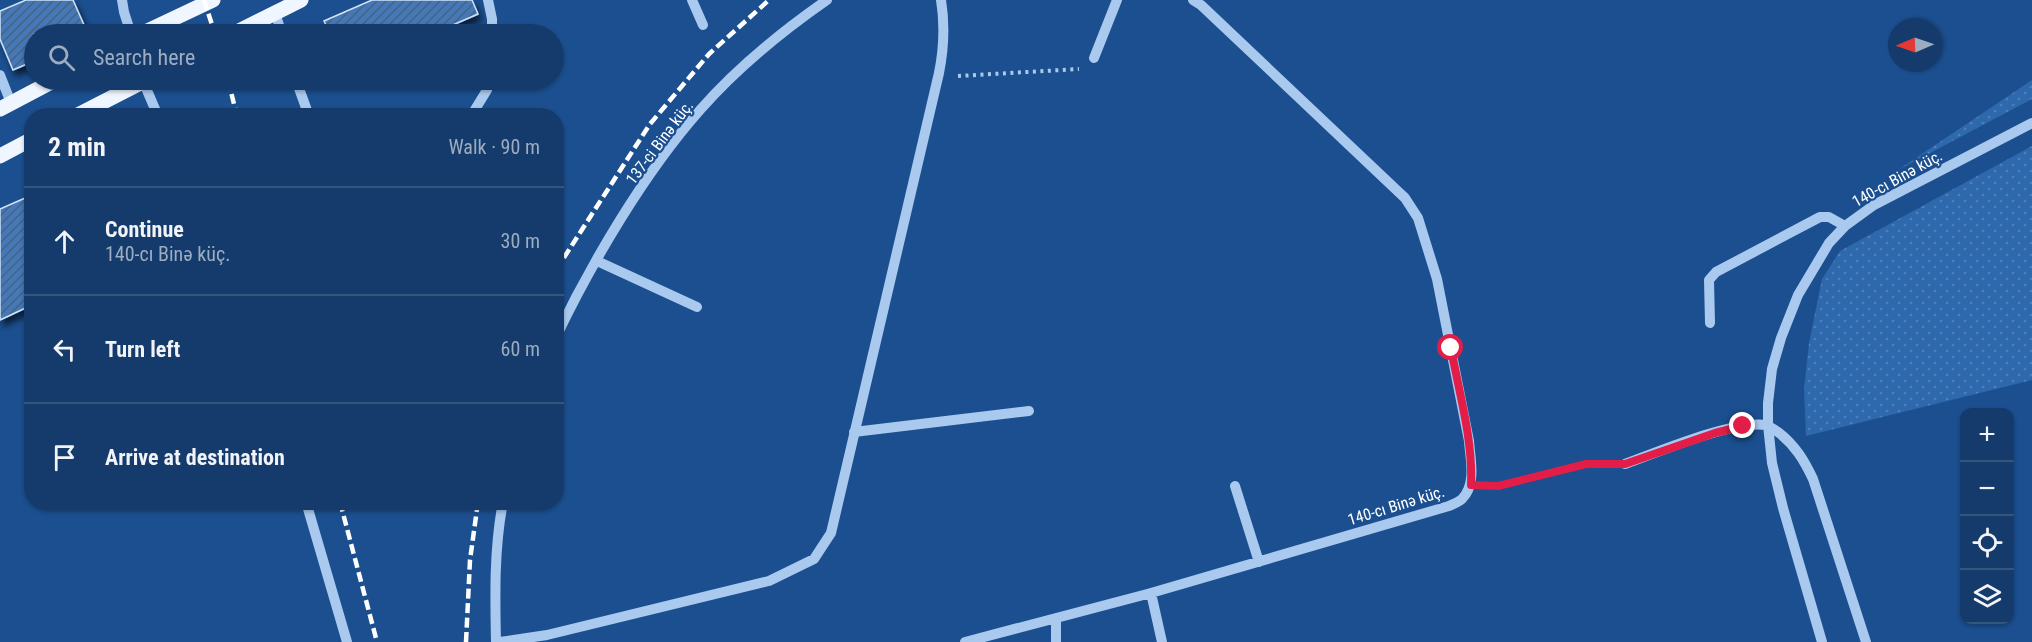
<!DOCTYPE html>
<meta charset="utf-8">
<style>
body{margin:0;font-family:"Roboto Condensed",sans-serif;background:#1d4271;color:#f1f3f6}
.controls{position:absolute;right:18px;bottom:18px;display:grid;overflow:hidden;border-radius:12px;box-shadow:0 2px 4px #0004}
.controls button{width:54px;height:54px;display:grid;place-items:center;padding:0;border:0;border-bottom:2px solid #33557e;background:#143b6b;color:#f1f3f6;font:30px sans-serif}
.compass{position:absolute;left:1888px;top:18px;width:54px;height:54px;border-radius:50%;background:#143b6b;box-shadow:0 2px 4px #0004;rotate:268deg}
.stop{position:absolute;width:18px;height:18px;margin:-14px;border:4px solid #e11d48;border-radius:50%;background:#fff}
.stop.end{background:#e11d48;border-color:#fff;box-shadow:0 2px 6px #0008}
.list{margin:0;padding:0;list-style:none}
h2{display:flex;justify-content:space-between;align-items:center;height:78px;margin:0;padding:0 24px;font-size:26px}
h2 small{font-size:20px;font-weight:400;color:#9dadc1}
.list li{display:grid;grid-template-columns:39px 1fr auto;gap:18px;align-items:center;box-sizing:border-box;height:108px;padding:0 24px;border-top:2px solid #33557e}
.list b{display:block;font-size:22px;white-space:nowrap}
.list p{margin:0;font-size:20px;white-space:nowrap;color:#9dadc1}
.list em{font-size:20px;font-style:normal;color:#9dadc1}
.icon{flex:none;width:33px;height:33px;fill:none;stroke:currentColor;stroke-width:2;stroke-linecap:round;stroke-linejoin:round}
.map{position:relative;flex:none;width:2032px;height:642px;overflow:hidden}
.search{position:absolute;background:#143b6b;box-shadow:0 2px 4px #0004;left:24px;top:24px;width:540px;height:66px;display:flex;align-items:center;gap:15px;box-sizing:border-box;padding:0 21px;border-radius:33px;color:#9dadc1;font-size:22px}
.panel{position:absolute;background:#143b6b;box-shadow:0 2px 4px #0004;left:24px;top:108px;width:540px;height:402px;border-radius:24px}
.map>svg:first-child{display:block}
.grass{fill:url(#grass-dots)}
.building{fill:url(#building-hatch);stroke:#cfe3fa;stroke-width:1.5;filter:url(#shadow)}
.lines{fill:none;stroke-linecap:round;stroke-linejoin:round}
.path{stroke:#a9c9ee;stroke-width:4;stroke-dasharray:3 4.5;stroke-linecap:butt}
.minor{stroke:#a9c9ee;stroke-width:10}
.major{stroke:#f0f6ff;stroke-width:15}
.rail{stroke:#fff;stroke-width:4.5;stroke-dasharray:10 4.5;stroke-linecap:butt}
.route{stroke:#e11d48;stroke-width:8}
.labels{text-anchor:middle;stroke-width:4.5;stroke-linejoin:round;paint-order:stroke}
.street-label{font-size:16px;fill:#fff;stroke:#1b4f8f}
</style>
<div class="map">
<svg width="2032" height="642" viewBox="0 0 2032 642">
<defs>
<pattern id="grass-dots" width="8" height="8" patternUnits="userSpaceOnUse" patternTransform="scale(1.5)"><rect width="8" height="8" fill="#2e69ad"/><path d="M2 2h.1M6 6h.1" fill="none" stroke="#4d80b9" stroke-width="1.8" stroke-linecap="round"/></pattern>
<pattern id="building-hatch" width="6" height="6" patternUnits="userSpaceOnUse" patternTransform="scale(1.5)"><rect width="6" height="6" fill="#4478b7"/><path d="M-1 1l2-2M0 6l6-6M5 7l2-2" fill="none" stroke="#486282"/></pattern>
<filter id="shadow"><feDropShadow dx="3.5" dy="6" stdDeviation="3" flood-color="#0009"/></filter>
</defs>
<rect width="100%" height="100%" fill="#1b4f8f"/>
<path class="grass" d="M2032 80V99L1898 170Z
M2032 146V380L1806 436 1804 389 1809 343 1822 279 1840 251Z"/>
<path class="building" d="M26 0H73L88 34H34V61L13 70 0 39V11Z
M372 0H472L478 14 432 34H330L324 21Z
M32 195V305L0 320V209Z"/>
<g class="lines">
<path class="path" d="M958 76 1079 69
M1489 485 1498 486 1586 464H1605"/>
<path class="minor" d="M122 0 124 12 131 34
M488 0 492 19V34
M692 0 703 25
M275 13 282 34
M1094 58 1117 0
M0 75 11 103
M296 80 309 116
M143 81 158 116
M471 116 487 90 489 80
M597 261 697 307
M1710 323 1709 280 1716 272 1820 217H1829L1845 226
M556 337C592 262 645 172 700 110 737 68 781 32 827 0
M854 432 1029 411
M1625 464C1658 452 1733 420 1766 425 1770 426 1774 430 1778 432 1795 445 1804 460 1813 479L1866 642
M1235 486 1259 562
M306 502 347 642
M1151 593 1162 642
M496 642C495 596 494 548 503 502
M500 642 547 635 769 581 814 559 831 533 939 73C944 48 945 25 941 0
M965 642 1151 593 1449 506C1453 504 1459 502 1462 499 1477 484 1470 458 1469 441L1437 279 1418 218 1405 198 1201 5 1193 0
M1056 642V618
M1822 642 1783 508 1772 463 1768 425V403L1772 369 1781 338 1798 295 1829 243 1845 226 1874 205 2032 123"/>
<path class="major" d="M141 34 213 0
M233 34 301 0
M0 109 55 80
M76 116 146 80
M0 156 32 139"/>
<path class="rail" d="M204 0 215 34
M228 80 237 116
M556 270 650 124 709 54 769 0
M340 502 377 642
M466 642 470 560 478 502"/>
</g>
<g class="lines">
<path class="route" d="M1451 348C1459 393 1473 439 1471 485L1498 486 1586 464H1625L1715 433 1743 426"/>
</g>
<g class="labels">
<g class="street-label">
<text transform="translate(659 142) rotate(-53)" y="6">137-ci Binə küç.</text>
<text transform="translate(1897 178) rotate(-29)" y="6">140-cı Binə küç.</text>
<text transform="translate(1396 505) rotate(-17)" y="6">140-cı Binə küç.</text>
</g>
</g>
</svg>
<div class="controls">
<button>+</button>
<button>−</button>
<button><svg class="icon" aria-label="locate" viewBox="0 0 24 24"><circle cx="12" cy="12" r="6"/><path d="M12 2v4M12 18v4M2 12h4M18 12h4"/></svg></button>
<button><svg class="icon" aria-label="layers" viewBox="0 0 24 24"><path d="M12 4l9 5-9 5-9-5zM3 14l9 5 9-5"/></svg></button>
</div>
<svg class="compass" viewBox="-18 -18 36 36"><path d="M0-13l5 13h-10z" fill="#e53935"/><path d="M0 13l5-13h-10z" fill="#9dadc1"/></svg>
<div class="stop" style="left:1451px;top:348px"></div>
<div class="stop end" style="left:1743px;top:426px"></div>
<div class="search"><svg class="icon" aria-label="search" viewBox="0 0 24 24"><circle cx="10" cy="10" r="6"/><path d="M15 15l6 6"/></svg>Search here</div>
<section class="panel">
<h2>2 min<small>Walk · 90 m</small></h2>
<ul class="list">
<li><svg class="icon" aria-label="ahead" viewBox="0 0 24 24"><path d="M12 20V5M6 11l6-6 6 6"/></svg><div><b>Continue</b><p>140-cı Binə küç.</p></div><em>30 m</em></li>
<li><svg class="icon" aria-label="left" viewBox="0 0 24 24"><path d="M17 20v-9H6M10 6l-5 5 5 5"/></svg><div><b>Turn left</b></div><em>60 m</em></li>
<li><svg class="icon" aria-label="arrive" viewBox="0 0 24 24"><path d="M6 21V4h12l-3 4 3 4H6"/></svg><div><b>Arrive at destination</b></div></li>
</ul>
</section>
</div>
